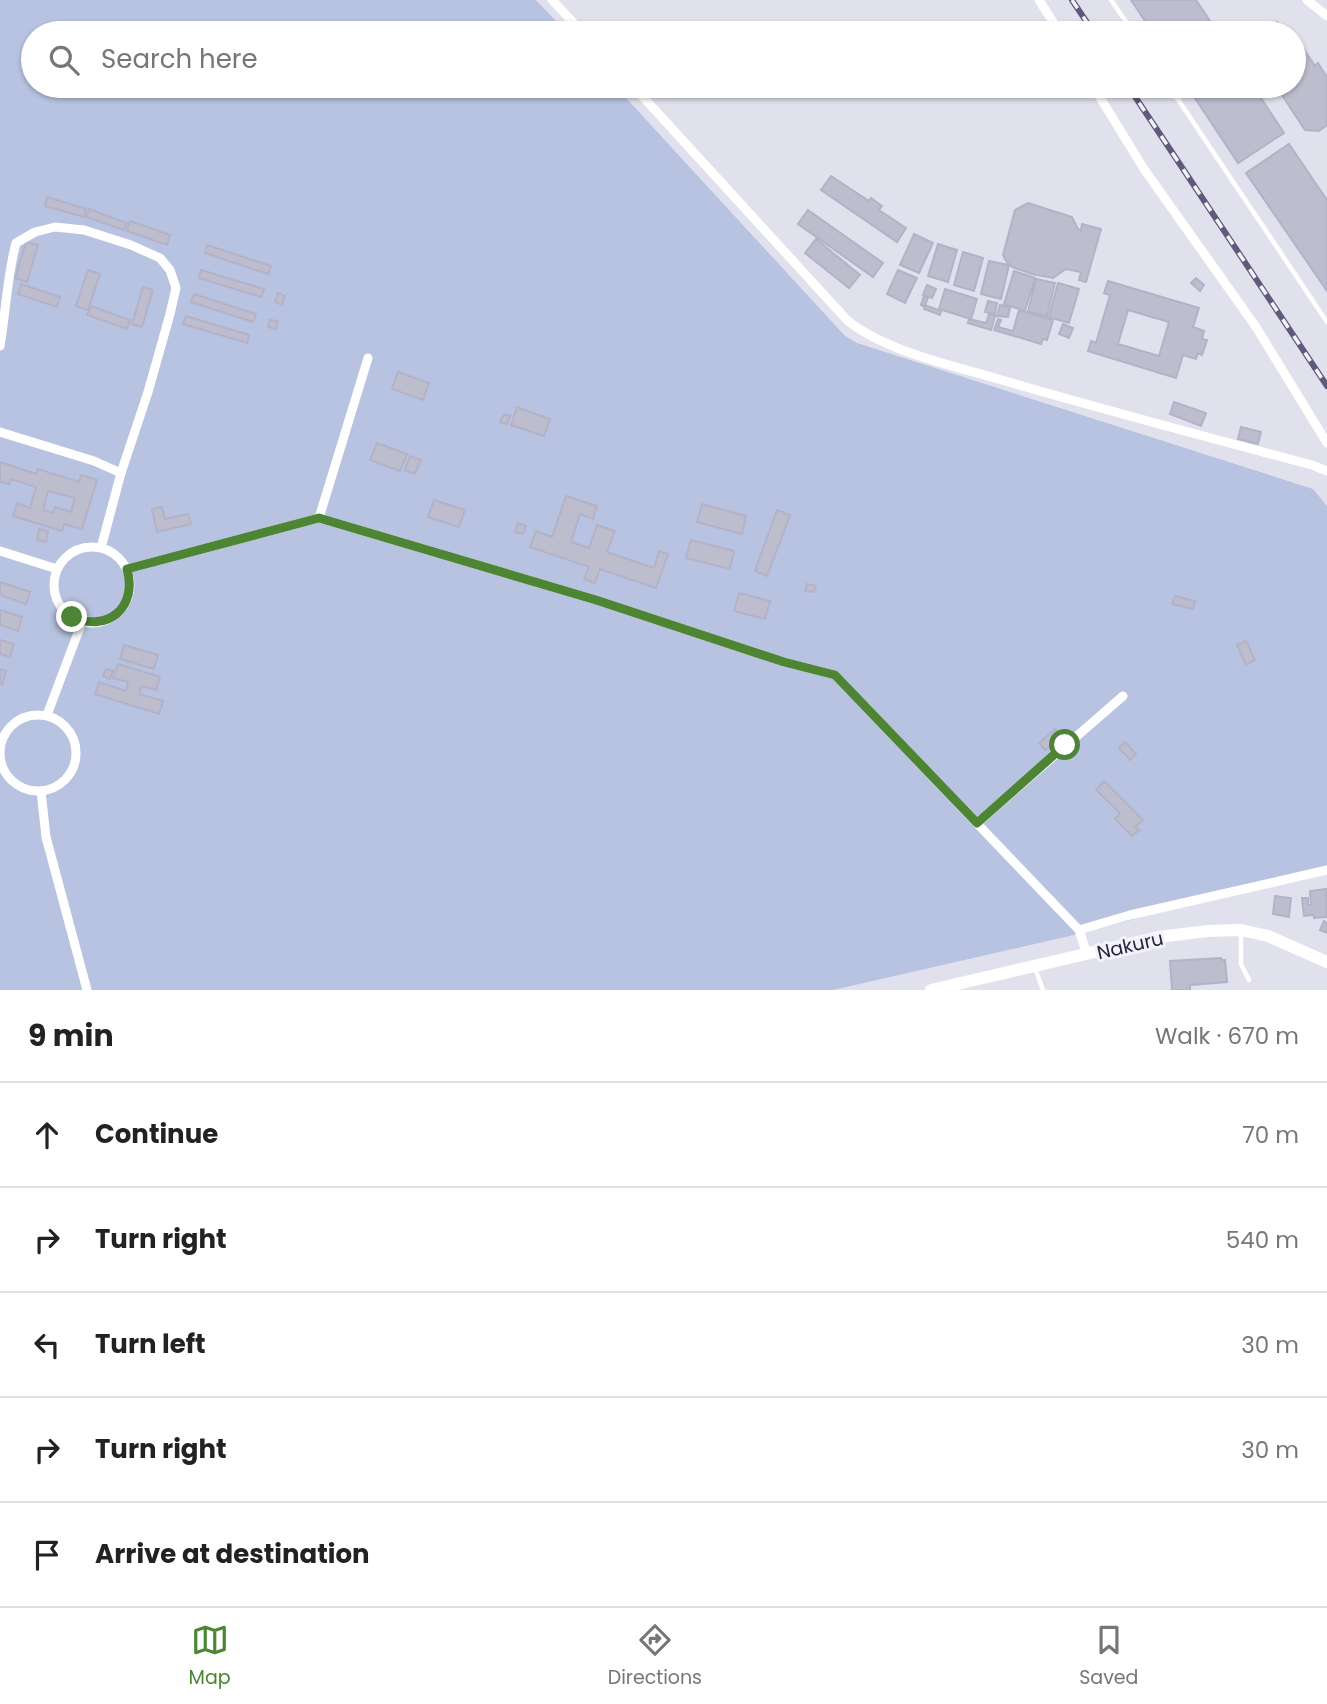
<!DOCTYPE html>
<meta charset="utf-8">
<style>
body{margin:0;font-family:Poppins,sans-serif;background:#f2f2f2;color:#222}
.stop{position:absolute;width:21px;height:21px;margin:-16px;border:5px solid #4e8535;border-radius:50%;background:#fff}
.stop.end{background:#4e8535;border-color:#fff;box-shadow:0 2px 7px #0008}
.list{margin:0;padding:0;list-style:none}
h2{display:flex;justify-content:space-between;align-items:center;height:91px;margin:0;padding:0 28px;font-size:30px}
h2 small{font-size:23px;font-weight:400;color:#767676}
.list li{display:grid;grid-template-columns:46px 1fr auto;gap:21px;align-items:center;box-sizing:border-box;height:105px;padding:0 28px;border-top:2px solid #e0e0e0}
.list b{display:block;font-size:26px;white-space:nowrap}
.list em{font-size:23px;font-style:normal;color:#767676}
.icon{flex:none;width:38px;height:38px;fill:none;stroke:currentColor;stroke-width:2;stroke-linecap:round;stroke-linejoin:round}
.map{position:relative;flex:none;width:1327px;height:990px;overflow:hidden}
.search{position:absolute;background:#fff;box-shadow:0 2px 5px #0004;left:21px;right:21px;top:21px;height:77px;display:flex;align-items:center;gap:18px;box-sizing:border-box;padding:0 24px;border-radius:38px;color:#767676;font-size:26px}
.sheet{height:616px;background:#fff}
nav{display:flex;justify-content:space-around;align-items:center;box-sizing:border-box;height:98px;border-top:2px solid #e0e0e0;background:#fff;font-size:19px;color:#767676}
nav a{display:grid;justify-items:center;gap:4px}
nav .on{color:#4e8535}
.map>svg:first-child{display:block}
.green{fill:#b7c3e1}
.building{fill:#bdbdce;stroke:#b3b2c8;stroke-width:2;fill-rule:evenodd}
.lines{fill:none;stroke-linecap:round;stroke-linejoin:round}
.service{stroke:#fff;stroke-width:4.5}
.minor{stroke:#fff;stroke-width:9}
.secondary{stroke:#fff;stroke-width:12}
.rail-casing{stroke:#5f597c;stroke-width:6}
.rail{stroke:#f2f2f9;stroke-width:3.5;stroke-dasharray:10;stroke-linecap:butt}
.route{stroke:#4e8535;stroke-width:9}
.labels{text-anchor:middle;stroke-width:6;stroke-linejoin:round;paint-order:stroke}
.street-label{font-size:19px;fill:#251f40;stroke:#f2f2f9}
</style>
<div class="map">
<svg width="1327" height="990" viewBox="0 0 1327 990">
<rect width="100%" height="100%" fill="#e1e1ed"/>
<path class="green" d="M0 0H536L567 33H33V86H615L845 336 857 343 1313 489 1327 506V866L1087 932 833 990H0Z"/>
<path class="building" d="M1131 0H1196L1218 33H1153Z
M1277 22 1285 33H1260Z
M1299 42 1315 66 1318 63 1327 77V125L1319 131 1305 130 1276 86H1294V45Z
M1187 86H1253L1284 133 1238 163Z
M1289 144 1327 200V291L1246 173Z
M831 176 869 201 871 198 882 206 879 210 906 228 897 242 821 190Z
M47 197 86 209 84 217 45 206Z
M1028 203 1072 217 1078 229 1081 231 1082 224 1101 229 1086 282 1079 280 1081 272 1066 269 1053 278 1032 274 1012 267 1006 261 1003 255 1015 210Z
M89 209 127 223 124 230 86 217Z
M808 210 883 263 873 277 798 224Z
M130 221 170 235 167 245 127 231Z
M914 234 933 243 919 273 900 265Z
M816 239 860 275 849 288 805 253Z
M26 242 38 245 27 282 15 278Z
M938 244 957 250 948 282 928 276Z
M207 245 271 266 268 274 205 253Z
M963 252 983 258 974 291 954 285Z
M989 261 1009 265 1001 299 981 294Z
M88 270 100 274 88 310 76 306Z
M201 270 264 289 261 297 199 278Z
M898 270 917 278 905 303 887 294Z
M1014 271 1035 278 1025 311 1004 304Z
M1196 278 1204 285 1200 291 1191 283Z
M1036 279 1055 283 1047 316 1028 312Z
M1108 281 1199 308 1193 327 1204 331 1202 339 1207 340 1202 355 1198 353 1196 359 1183 355 1176 378 1088 351 1091 341 1096 343 1110 295 1104 293ZM1128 310 1169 322 1159 356 1118 344Z
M1058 283 1079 289 1069 323 1049 317Z
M21 284 60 297 57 307 18 294Z
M927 285 936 289 932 298 923 295Z
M143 287 153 290 142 327 132 324Z
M945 289 977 299 971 319 939 309Z
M278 293 285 296 282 305 275 302Z
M194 294 256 314 253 322 191 302Z
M924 296 928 298 925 305 941 311 940 315 924 309 925 307 921 305Z
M988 301 997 303 995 314 985 312Z
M1000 305 1010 308 1008 317 997 316Z
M91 306 130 320 127 329 87 315Z
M1019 310 1053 320 1047 340 1043 339 1041 344 994 330 998 319 1001 320 998 327 1013 331Z
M989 314 995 316 991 330 968 323 969 319 986 323Z
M186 316 249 335 247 343 183 324Z
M270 320 278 321 276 329 268 327Z
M1063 324 1073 328 1069 338 1059 334Z
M398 372 429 383 423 400 392 389Z
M1174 402 1206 413 1201 426 1170 414Z
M517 407 550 419 544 436 511 425Z
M504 414 510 416 507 424 500 422Z
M1241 427 1261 432 1258 444 1238 439Z
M377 443 407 454 400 471 370 460Z
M410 456 421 460 415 474 405 470Z
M0 462 36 474 38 469 79 482 81 475 97 480 82 529 64 524 62 531 13 516 17 503 30 508 36 487 11 479 9 484 0 482ZM48 491 75 498 71 512 55 507 53 513 43 510Z
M566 496 597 506 593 519 580 514 571 542 589 548 597 525 615 531 607 552 654 568 659 551 668 554 656 588 600 569 595 583 584 579 589 567 530 547 536 531 552 537Z
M434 500 465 510 459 527 428 517Z
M702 504 746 516 742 534 697 522Z
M162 507 165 519 188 514 191 524 157 532 152 509Z
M777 510 790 515 767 576 755 571Z
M518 523 526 526 523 534 515 532Z
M39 529 48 531 46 542 37 540Z
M691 540 734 551 730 569 686 558Z
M0 582 30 592 26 604 0 595Z
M807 584 816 586 814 592 805 591Z
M739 593 770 601 765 619 734 611Z
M1175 596 1195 601 1193 609 1172 604Z
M0 610 22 617 18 631 0 625Z
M0 640 14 644 10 657 0 654Z
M1246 641 1255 660 1246 665 1237 645Z
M124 645 158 655 154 669 120 659Z
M118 664 160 677 156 690 141 686 139 694 163 701 159 714 95 694 99 682 126 691 128 682 113 678Z
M0 669 6 671 2 685 0 684Z
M106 669 113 671 110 679 103 676Z
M1055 729 1061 736 1045 750 1039 743Z
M1125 742 1136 754 1130 760 1119 748Z
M1104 781 1143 820 1135 827 1139 830 1132 836 1115 819 1120 813 1096 790Z
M1326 889 1327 917 1314 918V915L1304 916 1302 898H1308V905H1311L1310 891Z
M1275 896 1291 898 1289 917 1273 914Z
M1324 921 1327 923V933L1320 930Z
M1221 958 1222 960H1225L1227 982 1190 985V990H1172L1170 961Z"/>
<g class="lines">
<path class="service" d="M1111 0 1134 33
M1169 86 1327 322
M1241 930V964L1249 980
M1035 968 1043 990"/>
<path class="minor" d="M552 0 583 33
M1039 0 1060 33
M1307 0 1327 16
M633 86 847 320C883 350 950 365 995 378 1100 409 1206 437 1312 465L1327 471
M1093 86 1144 169 1256 327 1327 443
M0 346C6 311 7 276 16 243L35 232 55 227 84 230 131 245 160 258 170 270 176 288 170 314 148 392 121 473
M0 432 94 461 121 473 101 548
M319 518 368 358
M54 585a38 38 0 1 1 76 0a38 38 0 1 1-76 0Z
M0 551 57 569
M127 569 319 518 596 600 784 662 835 675 1079 930
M47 715 82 622
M0 753a38 38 0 1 1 76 0a38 38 0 1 1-76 0Z
M41 791 46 837 87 990
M977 823 1123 696
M1087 954 1079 930 1130 915 1327 870"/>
<path class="secondary" d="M931 990 1159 937 1207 931 1241 930 1268 936 1327 962"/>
<g class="rail-casing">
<path id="rail" d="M1072 0 1094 33
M1128 86 1327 386"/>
</g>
<use href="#rail" class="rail"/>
</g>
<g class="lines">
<path class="route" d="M72 617C108 633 138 607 127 569L319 518 596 600 784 662 835 675 977 823 1065 745"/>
</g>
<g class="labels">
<g class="street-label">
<text transform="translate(1130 945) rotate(-13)" y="7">Nakuru</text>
</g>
</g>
</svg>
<div class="stop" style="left:1065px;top:745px"></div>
<div class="stop end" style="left:72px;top:617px"></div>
<div class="search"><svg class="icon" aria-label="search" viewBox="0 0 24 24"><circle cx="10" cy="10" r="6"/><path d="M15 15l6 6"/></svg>Search here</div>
</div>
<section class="sheet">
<h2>9 min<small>Walk · 670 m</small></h2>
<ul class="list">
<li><svg class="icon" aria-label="ahead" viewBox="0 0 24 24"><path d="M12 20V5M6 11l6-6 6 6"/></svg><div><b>Continue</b></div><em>70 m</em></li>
<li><svg class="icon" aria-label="right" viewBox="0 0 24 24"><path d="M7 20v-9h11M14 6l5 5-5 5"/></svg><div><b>Turn right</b></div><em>540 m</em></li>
<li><svg class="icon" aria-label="left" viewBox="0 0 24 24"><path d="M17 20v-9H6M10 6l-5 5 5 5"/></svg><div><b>Turn left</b></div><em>30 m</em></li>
<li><svg class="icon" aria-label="right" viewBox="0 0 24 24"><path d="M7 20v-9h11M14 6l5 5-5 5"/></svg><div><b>Turn right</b></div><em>30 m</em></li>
<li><svg class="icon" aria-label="arrive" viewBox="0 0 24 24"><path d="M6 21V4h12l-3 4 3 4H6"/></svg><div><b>Arrive at destination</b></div></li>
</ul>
</section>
<nav>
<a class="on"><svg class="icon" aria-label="map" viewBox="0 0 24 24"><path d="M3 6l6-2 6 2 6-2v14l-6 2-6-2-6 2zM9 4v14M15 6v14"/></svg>Map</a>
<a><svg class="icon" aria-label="directions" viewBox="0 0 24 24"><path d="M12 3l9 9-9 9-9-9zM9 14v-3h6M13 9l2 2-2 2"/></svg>Directions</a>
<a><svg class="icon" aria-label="saved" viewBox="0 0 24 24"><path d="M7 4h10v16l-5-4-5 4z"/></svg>Saved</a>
</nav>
